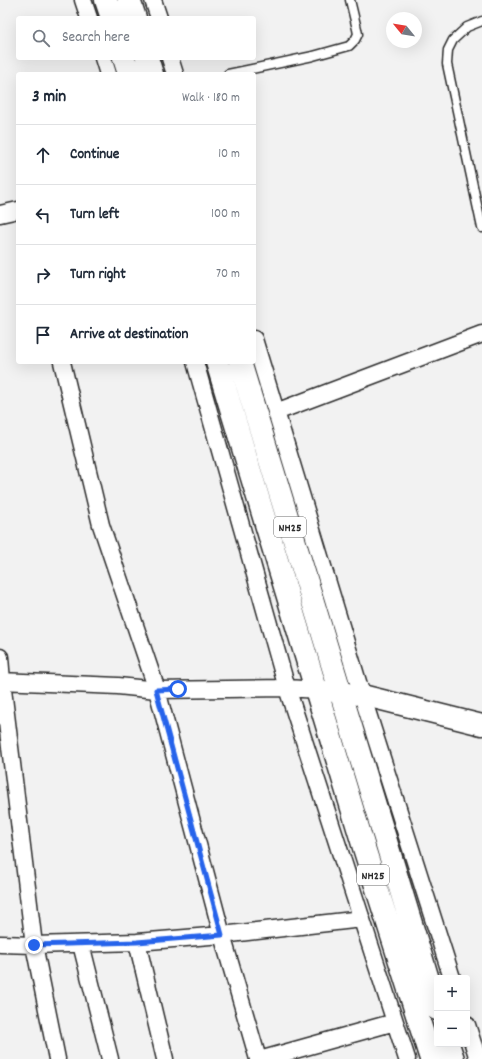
<!DOCTYPE html>
<meta charset="utf-8">
<style>
body{margin:0;font-family:Dekko,sans-serif;background:#f2f2f3;color:#1f2937}
.controls{position:absolute;right:12px;bottom:12px;display:grid;overflow:hidden;border-radius:4px;box-shadow:0 4px 16px #0002}
.controls button{width:36px;height:36px;display:grid;place-items:center;padding:0;border:0;border-bottom:1px solid #e0e1e3;background:#fff;color:#1f2937;font:20px sans-serif}
.compass{position:absolute;left:386px;top:12px;width:36px;height:36px;border-radius:50%;background:#fff;box-shadow:0 4px 16px #0002;rotate:300deg}
.stop{position:absolute;width:12px;height:12px;margin:-9px;border:3px solid #2563eb;border-radius:50%;background:#fff}
.stop.end{background:#2563eb;border-color:#fff;box-shadow:0 1px 4px #0008}
.list{margin:0;padding:0;list-style:none}
h2{display:flex;justify-content:space-between;align-items:center;height:52px;margin:0;padding:0 16px;font-size:17px}
h2 small{font-size:13px;font-weight:400;color:#747a83}
.list li{display:grid;grid-template-columns:26px 1fr auto;gap:12px;align-items:center;box-sizing:border-box;height:60px;padding:0 16px;border-top:1px solid #e0e1e3}
.list b{display:block;font-size:15px;white-space:nowrap}
.list em{font-size:13px;font-style:normal;color:#747a83}
.icon{flex:none;width:22px;height:22px;fill:none;stroke:currentColor;stroke-width:2;stroke-linecap:round;stroke-linejoin:round}
.map{position:relative;flex:none;width:482px;height:1059px;overflow:hidden}
.search{position:absolute;background:#fff;box-shadow:0 4px 16px #0002;left:16px;top:16px;width:240px;height:44px;display:flex;align-items:center;gap:10px;box-sizing:border-box;padding:0 14px;border-radius:4px;color:#747a83;font-size:15px}
.panel{position:absolute;background:#fff;box-shadow:0 4px 16px #0002;left:16px;top:72px;width:240px;height:292px;border-radius:4px}
.map>svg:first-child{display:block}
.lines{fill:none;stroke-linecap:round;stroke-linejoin:round}
.service-casing{stroke:#2b2b2b;stroke-width:11}
.minor-casing{stroke:#2b2b2b;stroke-width:19}
.tertiary-casing{stroke:#2b2b2b;stroke-width:23}
.trunk-casing{stroke:#2b2b2b;stroke-width:25}
.service{stroke:#fff;stroke-width:8}
.minor{stroke:#fff;stroke-width:16}
.tertiary{stroke:#fff;stroke-width:20}
.trunk{stroke:#fff;stroke-width:22}
.route{stroke:#2563eb;stroke-width:5}
.labels{text-anchor:middle;stroke-width:3;stroke-linejoin:round;paint-order:stroke}
.shield{fill:#fff;stroke:#6b6b6b;stroke-width:1}
.shield-label{font-size:12px;font-weight:bold;fill:#2b2b2b}
</style>
<div class="map">
<svg width="482" height="1059" viewBox="0 0 482 1059">
<rect width="100%" height="100%" fill="#f2f2f2"/>
<filter id="ink" filterUnits="userSpaceOnUse"><feTurbulence type="fractalNoise" baseFrequency=".025" numOctaves="2"/><feDisplacementMap in="SourceGraphic" scale="8" xChannelSelector="R" yChannelSelector="G"/><feConvolveMatrix kernelMatrix="1 2 1 2 8 2 1 2 1" color-interpolation-filters="sRGB"/></filter>
<g filter="url(#ink)">
<g class="lines">
<g class="service-casing">
<path id="service" d="M482 21 467 27 453 40 448 50 447 64 482 228
M228 74 313 56 349 46 355 40 358 34 357 29 350 0"/>
</g>
<g class="minor-casing">
<path id="minor" d="M83 0 89 18
M153 0 159 18
M103 58 108 74
M170 58 175 74
M0 214 18 210
M254 339 362 695 452 978
M62 362 101 525 157 690 222 935 258 1059
M195 362 287 688 407 1059
M276 412 482 334
M0 657 2 681 34 945 57 1059
M0 681 118 686 157 690 287 688 317 690
M137 942 165 1059
M0 944 34 945 137 942 222 935 362 919
M81 944 110 1059
M467 1025 478 1059
M263 1059 395 1022"/>
</g>
<g class="tertiary-casing">
<path id="tertiary" d="M326 691 362 695 482 725"/>
</g>
<g class="trunk-casing">
<path id="trunk" d="M106 0 112 18
M129 0 135 18
M124 58 129 74
M147 58 152 74
M217 362 365 851 431 1059
M240 362 437 1009
M448 1044 453 1059"/>
</g>
<use href="#service" class="service"/>
<use href="#minor" class="minor"/>
<use href="#tertiary" class="tertiary"/>
<use href="#trunk" class="trunk"/>
</g>
</g>
<g class="lines" filter="url(#ink)">
<path class="route" d="M34 945 137 942 222 935 156 690 178 689"/>
</g>
<g class="labels">
<g class="shield">
<rect x="274" y="517" width="32" height="20" rx="3"/>
<rect x="357" y="865" width="32" height="20" rx="3"/>
</g>
<g class="shield-label">
<text x="290" y="531">NH25</text>
<text x="373" y="879">NH25</text>
</g>
</g>
</svg>
<div class="controls">
<button>+</button>
<button>−</button>
</div>
<svg class="compass" viewBox="-18 -18 36 36"><path d="M0-13l5 13h-10z" fill="#e53935"/><path d="M0 13l5-13h-10z" fill="#747a83"/></svg>
<div class="stop" style="left:178px;top:689px"></div>
<div class="stop end" style="left:34px;top:945px"></div>
<div class="search"><svg class="icon" aria-label="search" viewBox="0 0 24 24"><circle cx="10" cy="10" r="6"/><path d="M15 15l6 6"/></svg>Search here</div>
<section class="panel">
<h2>3 min<small>Walk · 180 m</small></h2>
<ul class="list">
<li><svg class="icon" aria-label="ahead" viewBox="0 0 24 24"><path d="M12 20V5M6 11l6-6 6 6"/></svg><div><b>Continue</b></div><em>10 m</em></li>
<li><svg class="icon" aria-label="left" viewBox="0 0 24 24"><path d="M17 20v-9H6M10 6l-5 5 5 5"/></svg><div><b>Turn left</b></div><em>100 m</em></li>
<li><svg class="icon" aria-label="right" viewBox="0 0 24 24"><path d="M7 20v-9h11M14 6l5 5-5 5"/></svg><div><b>Turn right</b></div><em>70 m</em></li>
<li><svg class="icon" aria-label="arrive" viewBox="0 0 24 24"><path d="M6 21V4h12l-3 4 3 4H6"/></svg><div><b>Arrive at destination</b></div></li>
</ul>
</section>
</div>
